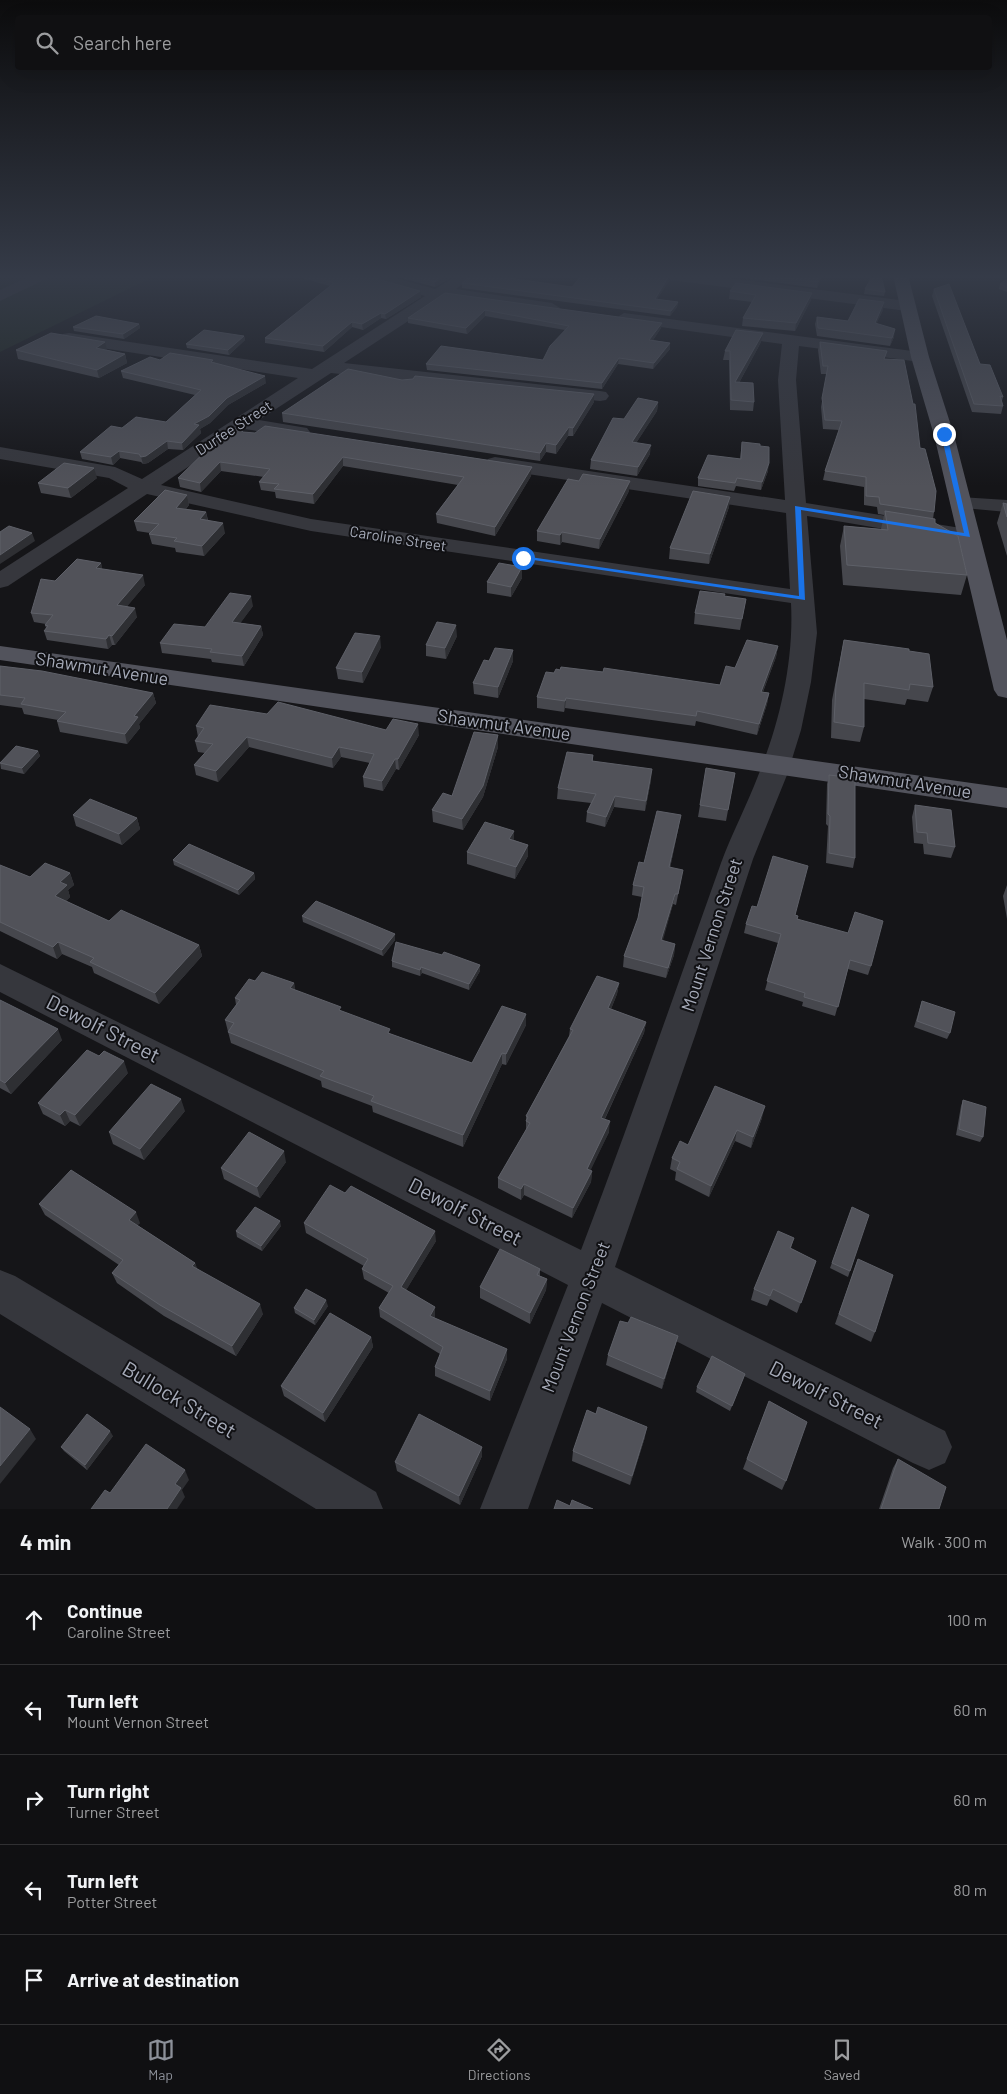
<!DOCTYPE html>
<meta charset="utf-8">
<style>
body{margin:0;font-family:Barlow,sans-serif;background:#1e1e20;color:#f1f3f6}
.stop{position:absolute;width:15px;height:15px;margin:-11px;border:4px solid #1a73e8;border-radius:50%;background:#fff}
.stop.end{background:#1a73e8;border-color:#fff;box-shadow:0 1px 5px #0008}
.list{margin:0;padding:0;list-style:none}
h2{display:flex;justify-content:space-between;align-items:center;height:65px;margin:0;padding:0 20px;font-size:21px}
h2 small{font-size:16px;font-weight:400;color:#9c9d9f}
.list li{display:grid;grid-template-columns:32px 1fr auto;gap:15px;align-items:center;box-sizing:border-box;height:90px;padding:0 20px;border-top:1px solid #303032}
.list b{display:block;font-size:19px;white-space:nowrap}
.list p{margin:0;font-size:16px;white-space:nowrap;color:#9c9d9f}
.list em{font-size:16px;font-style:normal;color:#9c9d9f}
.icon{flex:none;width:28px;height:28px;fill:none;stroke:currentColor;stroke-width:2;stroke-linecap:round;stroke-linejoin:round}
.map{position:relative;flex:none;width:1007px;height:1509px;overflow:hidden}
.search{position:absolute;background:#101012;box-shadow:0 5px 20px #0002;left:15px;right:15px;top:15px;height:55px;display:flex;align-items:center;gap:12px;box-sizing:border-box;padding:0 18px;border-radius:5px;color:#9c9d9f;font-size:19px}
.sheet{height:515px;background:#101012}
nav{display:flex;justify-content:space-around;align-items:center;box-sizing:border-box;height:70px;border-top:1px solid #303032;background:#101012;font-size:14px;color:#9c9d9f}
nav a{display:grid;justify-items:center;gap:2px}
nav .on{color:#8c9099}
.map>svg:first-child{display:block}
.green{fill:#1d261f}
.lines{fill:none;stroke-linecap:round;stroke-linejoin:round}
.minor{fill:#36373d;fill-rule:evenodd}
.major{fill:#52535c;fill-rule:evenodd}
.wall{fill:#46474d}
.shaded-wall{fill:#2e2f33}
.building{fill:#515259;stroke:#5e6068}
.route{fill:#1a73e8}
.labels{text-anchor:middle;stroke-width:4;stroke-linejoin:round;paint-order:stroke}
.far-street-label{font-size:15px;fill:#a6abb9;stroke:#101013}
.street-label{font-size:18px;fill:#a6abb9;stroke:#101013}
.near-street-label{font-size:21px;fill:#a6abb9;stroke:#101013}
</style>
<div class="map">
<svg width="1007" height="1509" viewBox="0 0 1007 1509">
<rect width="100%" height="100%" fill="#151518"/>
<path class="green" d="M0 275H157L0 352Z"/>
<g class="lines">
<path class="minor" d="M32 275H51L48 278 0 301V290Z
M361 275H384L435 289 458 275H475L456 289 552 303 560 308 552 313 445 297 344 363 600 391 606 392 609 396 606 400 600 401 331 373 259 420 307 428 310 432 307 436 300 438 245 429 161 485 311 519 790 589 786 513 495 469 488 467 485 463 488 459 495 457 785 500 778 380 782 344 618 321 616 318 624 313 920 352 926 353 929 357 926 361 920 362 799 346 796 380 806 503 967 529 975 531 978 536 975 541 967 543 807 516 817 633 811 682 801 730 787 775 753 859 696 1033 615 1267 945 1431 952 1447 945 1463 929 1470 913 1463 602 1303 528 1509H480L568 1285 0 992V964L581 1250C630 1122 675 992 721 863 732 833 747 805 758 776 780 722 794 661 791 603L311 531 147 494 8 586 0 588V571L128 488 109 478 0 459V447L115 467 142 479 298 378 69 343 63 342 61 338 63 334 69 333 312 369 425 296 364 278Z
M663 275H703L907 301 915 306 907 311 671 280Z
M960 497 1007 500V512L953 507 950 503 953 499Z
M0 1270 15 1276 376 1492 383 1509H316L0 1314Z"/>
<path class="major" d="M893 275H908L929 357 954 435 1007 640V698L998 696 994 690 934 435 911 357Z
M0 646 1007 788V808L0 660Z"/>
</g>
<path class="wall" d="M291 275H363L421 297 386 319 381 318 363 330 352 327 324 352 265 343V338L330 286Z
M390 275H455L435 287Z
M472 275H516L515 276V279L572 287 669 276V281L657 299 678 302 677 307 670 316 462 288V283Z
M743 275H823L822 277 817 288 743 278Z
M1007 279V292L999 289 1000 284Z
M865 289 885 292 884 296 864 294Z
M934 289 980 364 1003 397 1002 401 1003 406 1001 414 972 412 932 296Z
M730 291 812 293 811 300 795 331 742 326 743 318 752 302 729 299Z
M445 293 662 323 661 328 653 340 670 343V349L653 369 618 364 602 389 427 370 426 364 543 360 565 330 485 316 467 334 408 323V318Z
M883 310 876 324 894 337 890 346 817 336 815 324 817 317 848 321Z
M139 324 140 328 124 339 74 331 73 327Z
M244 336 245 340 229 355 187 348 186 344Z
M761 342 739 383 754 402 753 411 730 410 729 360H723L725 351Z
M820 342 885 359 920 448 934 512 933 519 967 575 961 595 843 585 840 546 844 526 881 529 884 515 878 514 877 507 864 505V487L823 480 825 471 839 430 823 429 821 407 827 374H821L818 350Z
M16 350H107L125 354 127 363 99 378 18 359Z
M160 360 213 362 266 383 228 405 210 423 200 429 201 433 183 450 168 449 148 463 143 464 141 462 120 458 113 465 82 459 80 452 122 428 166 422 195 395 123 378 121 371Z
M402 380 594 402 573 436H568L556 454 546 452 540 461 283 422 282 413Z
M658 402 657 411 636 443 650 454 637 476 590 469 591 460 624 419Z
M243 432 532 467 531 476 495 536 437 523 436 514 458 485 343 466 314 504 276 498 275 492 261 490 259 482 264 477 221 471 201 492 180 487 178 478Z
M742 442 760 446 768 471 761 490 736 486 734 491 698 486V478L740 459Z
M97 478 71 498 41 493 38 483Z
M629 491 599 549 562 542 560 545 537 541V531Z
M187 495 189 505 186 509 206 512 208 520 225 533 204 556 176 552 175 548 152 544 149 534 150 533 137 531 134 521Z
M730 497 729 507 709 564 669 559 670 548Z
M1003 503 1007 504V556L997 523Z
M101 563 102 569 145 585 127 606 137 617 115 645H112L108 649 47 640 44 631 46 628 45 625 46 624 34 622 31 613 55 581Z
M522 567V578L511 597 487 593V582Z
M746 599 740 630 694 624 695 613Z
M253 606 240 623 261 626 263 635 244 666 212 662 211 659 162 653 160 643 205 627Z
M457 636 446 659 426 656V645Z
M844 640 909 651 933 687 928 702 907 699 905 705 864 699V727L860 742 831 738 832 700Z
M778 646 776 657 763 692 769 693 767 704 757 735 696 721 695 726 565 708 564 712 537 708V697L554 673 603 672 720 685 735 668Z
M381 647 363 683 338 679 336 668Z
M489 661H513L498 698 474 694 473 683Z
M0 666 153 693 156 703 139 724 140 728 127 744 60 732 57 721 58 720 24 714 22 708 0 705Z
M267 714 386 730 419 735 399 770 396 769 383 791 364 787 363 777 370 763 341 757 333 768 249 747 218 782 196 775 194 765 205 753 198 752 195 741 198 737 196 726Z
M498 735V747L483 797 463 830 433 822 432 810 452 796Z
M38 751 40 756 24 774 1 769 0 762Z
M593 755V761L651 780 645 811 614 807 605 827 586 822 587 812 591 803 557 799 558 788Z
M735 773 726 821 698 817 700 805Z
M829 775 855 858 853 868 826 863 828 826 826 824 827 784Z
M915 805 955 847 951 858 924 854 923 844 914 843 912 817Z
M73 815 137 818 140 829 122 845 76 826Z
M679 825 670 868 681 880 676 905 673 904 662 941 675 944 674 955 666 978 623 967 624 956 638 918 642 897 632 895 633 885 644 863Z
M514 840 528 845V856L515 879 467 864V852Z
M173 860 254 873 255 879 239 895 174 865Z
M0 865 30 877 70 873 74 885 68 890 70 897 66 901 109 921 199 945 202 956 159 1004 94 973 92 967 62 954 57 959 0 931Z
M1007 885V919L1003 896Z
M795 915 798 919 871 966 868 975 848 969 835 1016 802 1006 803 1002 765 990 778 943 744 933 746 924Z
M302 916 395 940 383 956 303 922Z
M442 955 480 965V971L469 990 422 973 420 976 392 967V961Z
M294 983 295 990 391 1034 472 1063 526 1014V1025L506 1065 502 1064 463 1147 373 1112 372 1106 322 1087 321 1081 231 1043 225 1020 236 1005 235 998Z
M619 983 617 994 611 1009 646 1022 644 1033 605 1119 609 1132 590 1170 592 1171 591 1182 572 1218 524 1195 521 1200 498 1188V1178L526 1130V1116L569 1036 570 1029Z
M0 1000 62 1040 11 1094 0 1088Z
M922 1001 950 1033 947 1039 914 1027Z
M128 1073 80 1126 70 1121 65 1126 43 1114 38 1103Z
M963 1100 983 1137 980 1142 956 1135 961 1106Z
M185 1111 144 1160 113 1144 109 1132Z
M762 1118 751 1148 735 1141 709 1197 675 1180 676 1172 670 1169 672 1158 688 1145Z
M286 1162 260 1198 224 1179 221 1168Z
M39 1204 140 1223 137 1225 195 1263 197 1269 263 1314 236 1356 164 1316 117 1283 112 1273 119 1265 45 1215Z
M852 1207 850 1271 848 1277 830 1268Z
M304 1223 436 1241 406 1290 435 1307V1318L507 1359 490 1401 435 1376V1367L440 1354 380 1317 379 1308 389 1293 364 1279 362 1269 364 1266 306 1233Z
M281 1226 262 1251 237 1237 236 1231Z
M794 1238 791 1248 816 1261 797 1313 770 1299 767 1306 751 1300 754 1289Z
M858 1259 875 1332 871 1342 835 1324Z
M540 1269V1276L547 1279 546 1290 530 1324 480 1298V1287Z
M328 1306 315 1325 295 1313 294 1308Z
M628 1323 678 1336 675 1346 662 1389 606 1365 608 1355Z
M371 1337 373 1347 325 1422 284 1396 281 1386Z
M745 1374 730 1411 696 1392 697 1387Z
M769 1401 786 1481 782 1490 743 1469Z
M596 1414 645 1437 630 1485 572 1461 573 1451Z
M113 1436 87 1470 64 1451 61 1447Z
M482 1447V1456L460 1505 397 1471 395 1462Z
M898 1459 939 1509H879L893 1468Z"/>
<path class="shaded-wall" d="M446 275H455L435 287V282Z
M511 275H516L515 276V279L509 278Z
M822 275H823L822 277 817 288 818 282Z
M669 276V281L654 304 655 299Z
M420 291 421 297 386 319 385 314Z
M812 293 811 300 795 331 796 323Z
M678 302 677 307 670 316 671 311Z
M884 302 883 310 873 331 875 323Z
M485 310V316L467 334 466 328Z
M381 313V318L363 330 362 324Z
M352 322V327L324 352 323 346Z
M662 323 661 328 649 346V340Z
M139 324 140 328 124 339 123 334Z
M895 329 894 337 890 346 892 338Z
M763 333 761 342 734 392 735 382Z
M244 336 245 340 229 355 228 350Z
M105 342 107 350 96 348Z
M670 343V349L653 369 654 363Z
M125 354 127 363 99 378 97 370Z
M619 358 618 364 602 389V383Z
M265 376 266 383 228 405 210 423 200 429 201 433 183 450 182 443 194 424 227 398Z
M594 394V402L573 436V428Z
M658 402 657 411 631 451 632 442Z
M569 427 568 436 556 454V445Z
M167 441 168 449 148 463 143 464 141 457Z
M546 443V452L540 461V453Z
M651 445 650 454 637 476 638 467Z
M119 451 120 458 113 465 111 457Z
M343 457V466L314 504 313 494Z
M220 462 221 471 201 492 200 483Z
M769 463 768 471 761 490 762 482Z
M532 467 531 476 495 536V527Z
M94 468 97 478 71 498 68 488Z
M630 481 629 491 599 549 600 539Z
M187 495 189 505 178 518 176 508Z
M730 497 729 507 709 564 710 554Z
M206 512 208 523 200 519Z
M223 523 225 533 204 556 202 546Z
M562 532V542L560 545V535Z
M32 533 35 541 0 564V555Z
M101 563 103 573 96 568Z
M522 567V578L511 597V587Z
M143 575 145 585 120 615 117 605Z
M251 596 253 606 234 632 232 622Z
M135 608 137 617 115 645 112 636Z
M456 625 457 636 446 659 445 648Z
M261 626 263 635 244 666 242 656Z
M109 635 112 645 108 649 106 639Z
M380 636 381 647 363 683 362 672Z
M778 646 776 657 759 702 761 692Z
M513 650V661L498 698V687Z
M153 693 156 703 139 724 140 728 127 744 125 734 134 716Z
M769 693 767 704 757 735 759 724Z
M566 698 565 708 564 712 565 701Z
M418 724 419 735 399 770 398 759Z
M498 735V747L483 797 463 830 462 819Z
M247 737 249 747 218 782 216 771Z
M339 747 341 757 333 768 332 758Z
M38 751 40 756 24 774 22 768Z
M395 759 396 769 383 791 382 781Z
M652 769 651 780 645 811 646 801Z
M615 796 614 807 605 827 606 817Z
M681 815 679 825 668 878 669 867Z
M137 818 140 829 122 845 119 834Z
M514 831V842L509 839Z
M528 845V856L515 879 516 867Z
M70 873 74 885 68 890 70 897 59 907 55 896 60 882Z
M254 873 255 879 239 895 238 890Z
M675 894 673 904 660 951 661 940Z
M395 934V940L383 956 382 950Z
M58 942 62 954 57 959 53 947Z
M675 944 674 955 666 978 668 968Z
M199 945 202 956 159 1004 155 993Z
M480 965V971L469 990V984Z
M421 967 422 973 420 976V970Z
M294 983 296 995 290 988Z
M619 983 617 994 607 1019 608 1008Z
M526 1014V1025L506 1065V1054Z
M646 1022 644 1033 600 1129 601 1118Z
M58 1029 62 1040 11 1094 5 1083Z
M502 1053V1064L463 1147V1135Z
M124 1061 128 1073 80 1126 75 1115Z
M181 1099 185 1111 144 1160 140 1149Z
M765 1106 762 1118 751 1148 753 1137Z
M65 1110 70 1121 65 1126 60 1115Z
M610 1121 609 1132 586 1180 587 1169Z
M737 1130 735 1141 709 1197 711 1186Z
M284 1151 286 1162 260 1198 257 1187Z
M592 1171 591 1182 572 1218 573 1208Z
M524 1184V1195L521 1200V1189Z
M136 1212 140 1223 133 1230 129 1220Z
M280 1221 281 1226 262 1251 261 1246Z
M435 1231 436 1241 402 1297 401 1287Z
M195 1263 199 1273 192 1266Z
M547 1279 546 1290 530 1324V1313Z
M326 1300 328 1306 315 1325 314 1320Z
M260 1304 263 1314 236 1356 232 1346Z
M435 1307V1317L430 1325V1316Z
M678 1336 675 1346 662 1389 664 1379Z
M371 1337 373 1347 325 1422 323 1413Z
M507 1349V1359L490 1401V1391Z
M647 1427 645 1437 630 1485 632 1476Z
M30 1429 36 1439 0 1484V1466Z
M110 1431 113 1436 87 1470 85 1465Z
M482 1447V1456L460 1505 459 1496Z
M185 1470 189 1480 182 1490 185 1497 177 1509H167L175 1484Z"/>
<path class="building" d="M307 275H363L420 291 385 314 381 313 362 324 352 322 323 346 265 338 334 283Z
M408 275H446L435 282Z
M472 275H514L509 278 572 287 582 275H668L669 276 655 299 678 302 671 311 462 283Z
M756 275H822L818 282Z
M873 275H881L885 292 865 289Z
M1007 279V288L1000 284Z
M736 283 812 293 796 323 743 318 756 295 730 291Z
M949 284 980 364 990 365 1003 397 1000 396 1003 406 974 404 934 289Z
M445 293 662 323 649 340 670 343 654 363 619 358 602 383 426 364 441 346 543 360 550 346 569 326 485 310 466 328 408 318Z
M859 299 884 302 875 323 895 329 892 338 818 328 817 317 848 321Z
M96 316 139 324 123 334 73 327Z
M204 330 244 336 228 350 186 344Z
M736 330 763 333 735 382 753 383 754 402 731 400 730 351H725Z
M51 333 105 342 96 348 125 354 97 370 16 350Z
M820 342 887 351 884 359 904 360 913 404H915L920 448 925 449 936 491 934 512 880 504 879 497 866 496V477L825 471 842 421 825 420 822 398 828 366H823Z
M170 353 213 360 211 362 265 376 227 398 209 416 194 424 199 425 182 443 167 441 146 456 141 457 139 454 119 451 111 457 80 452 111 426 122 428 136 417 166 422 201 390 121 371 150 357 160 360Z
M348 369 402 380 413 379 415 376 594 394 573 428 569 427 556 445 546 443 540 453 282 413Z
M638 398 658 402 632 442 651 445 638 467 591 460 613 418 624 419Z
M265 426 532 467 495 527 436 514 464 477 343 457 313 494 274 489 279 484 259 482 270 469 220 462 200 483 178 478 216 441 238 427 243 432 255 433Z
M742 442 760 444V446L769 447V463L762 482 737 478 735 483 698 478 708 455 741 459Z
M64 463 94 468 68 488 38 483Z
M583 474 630 481 600 539 562 532 560 535 537 531 568 479 579 481Z
M165 490 187 495 176 508 206 512 200 519 223 523 202 546 174 541 177 538 149 534 159 524 134 521Z
M693 491 730 497 710 554 670 548Z
M1003 503 1007 504V517Z
M885 511 935 519V523L958 536 967 575 847 565 844 526 888 530Z
M9 526 32 533 0 555V532Z
M77 559 101 563 96 568 143 575 117 605 135 608 112 636 109 635 106 639 44 631 48 626 45 625 53 615 31 613 41 579 55 581Z
M499 563 522 567 511 587 487 582Z
M700 591 725 594 724 596 746 599 742 619 695 613Z
M230 593 251 596 232 622 261 626 242 656 210 652 212 649 160 643 174 624 205 627Z
M437 622 456 625 445 648 426 645Z
M355 633 380 636 362 672 336 668Z
M747 640 778 646 761 692 769 693 759 724 697 711 696 716 566 698 565 701 537 697 546 672 554 673 556 669 560 670 561 667 603 672 604 668 720 685 726 666 735 668Z
M844 640 909 649V651L929 654 933 687 910 684 909 690 864 683V727L834 722 836 685Z
M495 648 513 650 498 687 473 683 484 660 489 661Z
M0 666 42 671 153 693 134 716 138 717 125 734 57 721 66 712 21 704 25 698 0 695Z
M278 702 386 730 393 719 418 724 398 759H395L382 781 363 777 374 754 339 747 332 758 247 737 216 771 194 765 213 744 195 741 204 728 196 726 210 705 267 714Z
M474 732 498 735 483 786 462 819 432 810 443 793 452 796Z
M16 746 38 751 22 768 0 763Z
M567 752 593 755 592 761 652 769 646 801 615 796 606 817 587 812 596 794 558 788Z
M706 768 735 773 728 810 700 805Z
M829 775 855 778V858L829 853 830 816 828 814Z
M90 799 137 818 119 834 73 815Z
M915 805 951 810 955 847 928 843 927 833 917 832Z
M657 811 681 815 669 867 683 870 678 894H675L661 940 675 944 668 968 624 956 638 918 644 887 633 885 639 862 644 863Z
M485 822 514 831 509 839 528 845 516 867 467 852Z
M189 844 254 873 238 890 173 860Z
M773 856 808 866 795 915 798 916 797 919 848 933 855 912 883 921 871 966 850 960 838 1007 804 997 805 993 767 981 781 934 746 924 752 906 757 907Z
M45 863 70 873 60 882 67 885 55 896 109 921 121 910 199 945 155 993 90 962 94 958 58 942 53 947 0 922V865L30 877Z
M316 901 395 934 382 950 302 916Z
M396 942 442 955 444 952 480 965 469 984 421 967 420 970 392 961Z
M262 972 294 983 290 988 341 1007 339 1010 390 1029 388 1033 472 1063 502 1006 526 1014 506 1054 502 1053 463 1135 371 1101 374 1096 320 1076 324 1071 228 1032 234 1023 225 1020 240 1000 235 998 249 979 255 981Z
M597 976 619 983 608 1008 646 1022 601 1118 610 1121 587 1169 592 1171 573 1208 524 1184 521 1189 498 1178 530 1123 526 1121 528 1117 526 1116 573 1030 570 1029Z
M0 1000 58 1029 5 1083 0 1080Z
M922 1001 955 1012 950 1033 917 1021Z
M87 1050 99 1056 104 1051 124 1061 75 1115 65 1110 60 1115 38 1103Z
M151 1084 181 1099 140 1149 109 1132Z
M715 1086 765 1106 753 1137 737 1130 711 1186 677 1169 680 1162 672 1158 680 1141 688 1145Z
M963 1100 986 1107 983 1137 959 1129Z
M249 1132 284 1151 257 1187 221 1168Z
M71 1170 136 1212 129 1220 195 1263 192 1266 260 1304 232 1346 160 1305 112 1273 123 1260 39 1204Z
M330 1185 345 1193 351 1186 435 1231 401 1287 435 1307 430 1316 507 1349 490 1391 435 1367 443 1347 379 1308 393 1286 362 1269 368 1259 304 1223Z
M255 1207 280 1221 261 1246 236 1231Z
M852 1207 869 1215 850 1271 832 1263Z
M778 1231 794 1238 790 1248 816 1261 801 1303 773 1289 770 1296 754 1289Z
M500 1249 540 1269 537 1275 547 1279 530 1313 480 1287Z
M858 1259 893 1275 875 1332 839 1314Z
M306 1289 326 1300 314 1320 294 1308Z
M330 1313 371 1337 323 1413 281 1386Z
M631 1317 678 1336 664 1379 608 1355 620 1321 628 1323Z
M712 1356 745 1374 732 1406 697 1387Z
M769 1401 807 1422 786 1481 747 1459Z
M0 1407 30 1429 0 1466Z
M598 1407 647 1427 632 1476 573 1451 587 1410 596 1414Z
M87 1414 110 1431 85 1465 61 1447Z
M419 1414 482 1447 459 1496 395 1462Z
M146 1444 185 1470 175 1484 181 1488 167 1509H91L105 1490 110 1493Z
M898 1459 946 1487 939 1509H881Z
M557 1500 570 1506 572 1500 593 1509H554Z"/>
<linearGradient id="sky" x2="0" y2="1"><stop stop-color="#0c0c0d"/><stop offset="0.57" stop-color="#353b48"/><stop offset="1" stop-color="#353b48" stop-opacity="0"/></linearGradient>
<rect width="1007" height="486" fill="url(#sky)"/>
<path class="route" d="M944 433 947 434 970 537 801 510 805 600 520 558 523 556 799 596 795 506 964 533 941 434Z"/>
<g class="labels">
<g class="far-street-label">
<text transform="translate(234 428) rotate(-33)" y="5">Durfee Street</text>
<text transform="translate(398 539) rotate(9)" y="5">Caroline Street</text>
</g>
<g class="street-label">
<text transform="translate(102 669) rotate(9)" y="6">Shawmut Avenue</text>
<text transform="translate(504 725) rotate(8)" y="6">Shawmut Avenue</text>
<text transform="translate(905 782) rotate(9)" y="6">Shawmut Avenue</text>
<text transform="translate(712 935) rotate(-72)" y="6">Mount Vernon Street</text>
<text transform="translate(576 1317) rotate(-69)" y="6">Mount Vernon Street</text>
</g>
<g class="near-street-label">
<text transform="translate(103 1029) rotate(27)" y="7">Dewolf Street</text>
<text transform="translate(465 1212) rotate(27)" y="7">Dewolf Street</text>
<text transform="translate(826 1395) rotate(27)" y="7">Dewolf Street</text>
<text transform="translate(179 1400) rotate(31)" y="7">Bullock Street</text>
</g>
</g>
</svg>
<div class="stop" style="left:523px;top:558px"></div>
<div class="stop end" style="left:944px;top:434px"></div>
<div class="search"><svg class="icon" aria-label="search" viewBox="0 0 24 24"><circle cx="10" cy="10" r="6"/><path d="M15 15l6 6"/></svg>Search here</div>
</div>
<section class="sheet">
<h2>4 min<small>Walk · 300 m</small></h2>
<ul class="list">
<li><svg class="icon" aria-label="ahead" viewBox="0 0 24 24"><path d="M12 20V5M6 11l6-6 6 6"/></svg><div><b>Continue</b><p>Caroline Street</p></div><em>100 m</em></li>
<li><svg class="icon" aria-label="left" viewBox="0 0 24 24"><path d="M17 20v-9H6M10 6l-5 5 5 5"/></svg><div><b>Turn left</b><p>Mount Vernon Street</p></div><em>60 m</em></li>
<li><svg class="icon" aria-label="right" viewBox="0 0 24 24"><path d="M7 20v-9h11M14 6l5 5-5 5"/></svg><div><b>Turn right</b><p>Turner Street</p></div><em>60 m</em></li>
<li><svg class="icon" aria-label="left" viewBox="0 0 24 24"><path d="M17 20v-9H6M10 6l-5 5 5 5"/></svg><div><b>Turn left</b><p>Potter Street</p></div><em>80 m</em></li>
<li><svg class="icon" aria-label="arrive" viewBox="0 0 24 24"><path d="M6 21V4h12l-3 4 3 4H6"/></svg><div><b>Arrive at destination</b></div></li>
</ul>
</section>
<nav>
<a class="on"><svg class="icon" aria-label="map" viewBox="0 0 24 24"><path d="M3 6l6-2 6 2 6-2v14l-6 2-6-2-6 2zM9 4v14M15 6v14"/></svg>Map</a>
<a><svg class="icon" aria-label="directions" viewBox="0 0 24 24"><path d="M12 3l9 9-9 9-9-9zM9 14v-3h6M13 9l2 2-2 2"/></svg>Directions</a>
<a><svg class="icon" aria-label="saved" viewBox="0 0 24 24"><path d="M7 4h10v16l-5-4-5 4z"/></svg>Saved</a>
</nav>
